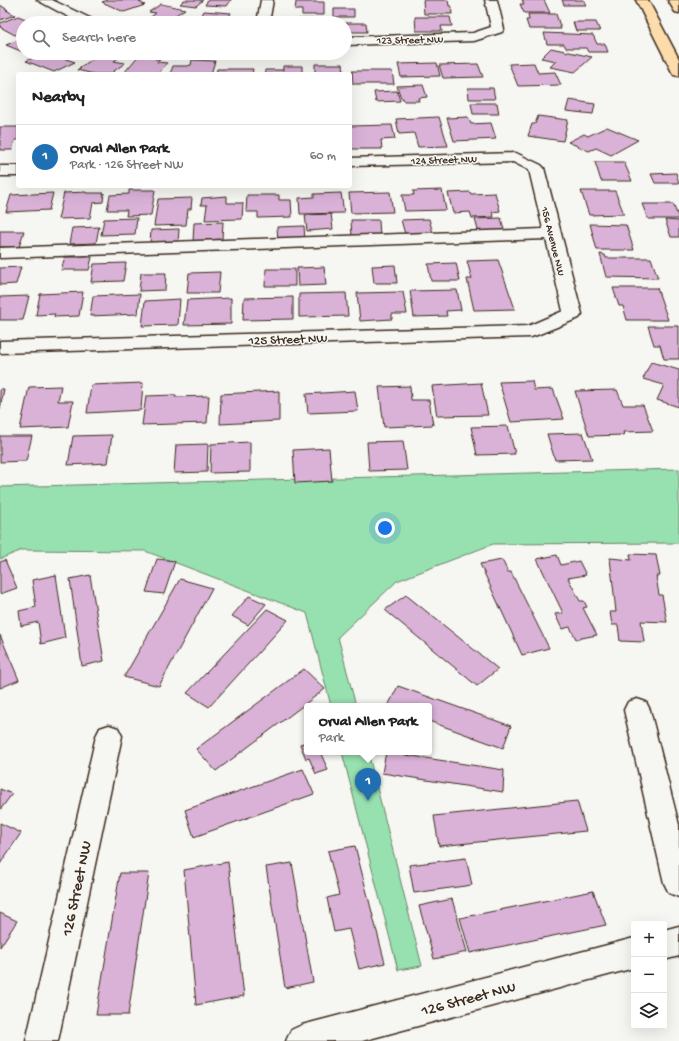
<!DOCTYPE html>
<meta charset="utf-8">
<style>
body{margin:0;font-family:"Gochi Hand",sans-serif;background:#f6f6f6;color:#222}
.controls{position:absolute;right:12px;bottom:12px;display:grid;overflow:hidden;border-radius:4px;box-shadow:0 4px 16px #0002}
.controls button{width:36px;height:36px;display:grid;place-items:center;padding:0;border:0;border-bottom:1px solid #e0e0e0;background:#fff;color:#222;font:20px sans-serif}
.you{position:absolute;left:385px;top:528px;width:14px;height:14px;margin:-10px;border:3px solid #fff;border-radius:50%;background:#1a73e8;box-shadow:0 0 0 6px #1a73e833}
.badge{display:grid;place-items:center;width:26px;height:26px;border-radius:50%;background:#1f6fb2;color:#fff;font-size:13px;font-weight:700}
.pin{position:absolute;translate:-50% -33px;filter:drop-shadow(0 1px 2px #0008)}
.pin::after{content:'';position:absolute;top:21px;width:14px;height:12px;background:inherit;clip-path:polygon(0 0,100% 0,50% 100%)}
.popup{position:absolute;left:304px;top:703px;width:128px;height:52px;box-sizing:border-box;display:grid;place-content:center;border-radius:4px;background:#fff;filter:drop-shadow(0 1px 3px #0005);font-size:13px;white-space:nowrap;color:#767676}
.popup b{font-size:15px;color:#222}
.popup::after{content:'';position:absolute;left:50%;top:100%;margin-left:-8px;border:8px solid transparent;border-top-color:#fff}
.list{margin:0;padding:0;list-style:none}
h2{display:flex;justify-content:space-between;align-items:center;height:52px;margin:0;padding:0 16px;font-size:17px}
h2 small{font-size:13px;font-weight:400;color:#767676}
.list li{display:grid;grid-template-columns:26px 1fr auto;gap:12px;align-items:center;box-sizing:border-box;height:64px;padding:0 16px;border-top:1px solid #e0e0e0}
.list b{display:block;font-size:15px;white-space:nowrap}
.list p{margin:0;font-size:13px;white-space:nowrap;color:#767676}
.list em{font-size:13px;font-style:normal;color:#767676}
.icon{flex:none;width:22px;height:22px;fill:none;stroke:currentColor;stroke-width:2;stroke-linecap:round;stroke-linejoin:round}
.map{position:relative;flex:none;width:679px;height:1041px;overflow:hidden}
.search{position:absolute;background:#fff;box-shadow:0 4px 16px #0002;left:16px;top:16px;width:336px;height:44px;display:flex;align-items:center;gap:10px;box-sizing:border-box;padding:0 14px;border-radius:22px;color:#767676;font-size:15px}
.panel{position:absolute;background:#fff;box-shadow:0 4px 16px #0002;left:16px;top:72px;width:336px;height:116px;border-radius:4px}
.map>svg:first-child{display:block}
.green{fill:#97e0af;stroke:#698566}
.building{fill:#dab2d8;stroke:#3b2a1e}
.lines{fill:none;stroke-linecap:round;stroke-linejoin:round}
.minor-casing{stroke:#3b2a1e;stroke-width:3}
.major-casing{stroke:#3b2a1e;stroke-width:3}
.minor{fill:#f6f6f2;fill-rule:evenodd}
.major{fill:#fddcac;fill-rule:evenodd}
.labels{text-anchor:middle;stroke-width:3;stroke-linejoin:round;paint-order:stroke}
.far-street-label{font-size:11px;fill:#3b2a1e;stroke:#f6f6f2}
.street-label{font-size:13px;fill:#3b2a1e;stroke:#f6f6f2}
.near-street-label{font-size:16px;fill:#3b2a1e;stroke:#f6f6f2}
</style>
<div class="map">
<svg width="679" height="1041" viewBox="0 0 679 1041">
<rect width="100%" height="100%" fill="#f6f6f2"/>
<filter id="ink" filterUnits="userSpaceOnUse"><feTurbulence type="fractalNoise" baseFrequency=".025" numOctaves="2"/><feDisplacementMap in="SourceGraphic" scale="8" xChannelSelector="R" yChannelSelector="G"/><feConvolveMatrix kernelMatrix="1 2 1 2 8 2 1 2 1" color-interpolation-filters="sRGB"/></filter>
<g filter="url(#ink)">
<path class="green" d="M679 469V543L493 544 397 581 338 637 356 706H331L307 613 145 551 22 550 0 559V487Z
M342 752H368L422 966 398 970Z"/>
<path class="building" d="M108 0H142L143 1 139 2 145 5 124 12 102 2Z
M184 0H203L196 6 180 4Z
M208 0H231L227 6 205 5Z
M423 0H448L449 6H451L452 14H424Z
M522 0H544L550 13H524L520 4H524Z
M562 0H584L586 5H564Z
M296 2H324V15H302V10H295Z
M161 4 185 9 165 22 148 19 156 13 149 12Z
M0 5 8 10H6L15 15 0 20Z
M334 9H354V17H334Z
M204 11 231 13 228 19H224L222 23H198Z
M528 14H556L561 29H529L526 20H529Z
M18 16 36 23H23V32L15 35 0 27V23Z
M415 17H450L452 26H441L442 31H416Z
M299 19H328V23H298Z
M573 22H596L600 31H576Z
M345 23H366L367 32H345Z
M544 33 593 35 597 44H605L608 52H588L586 48H566L564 44H547Z
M23 38V52L6 45Z
M551 48 592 57 575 72 550 67 556 61 541 58Z
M44 53H73L63 58 75 62 54 72 26 61Z
M97 53 124 54 114 61 125 63 110 74H94L77 70 94 58H90Z
M139 55 157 57 155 59H160L157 62 167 63 158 74 124 73Z
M192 60 215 61 211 74H170L173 66H187L191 65Z
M437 63 440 76 401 77 398 64Z
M534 63 538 73 555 72 561 85 518 86 509 64Z
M315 64H343L344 74H308L315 73Z
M478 64 483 77 443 78 439 65Z
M283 66H302V74H265V70H283Z
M217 69H253L252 74H216Z
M352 71H392L394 84H353Z
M423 85 427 97 418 98 419 101H404L403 98H401L397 86Z
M468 88H493L495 99H469Z
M397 91 400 101 376 102 374 92Z
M569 100 595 104 593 114 566 111Z
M471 103H497L499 114H473Z
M538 116 568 120 563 141 528 136 532 124H535Z
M439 117 448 146 418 147 414 133 399 134 396 119Z
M468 117 471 124 491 123 496 139 454 141 447 118Z
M392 125 395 139 381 140 382 149H351L350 126Z
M0 127H18V140H15L12 150H0Z
M607 127 638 140 611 155 596 148 589 151 568 142 584 134 588 136Z
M595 162H624L632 181H601Z
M676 173 679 183H655L651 174Z
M129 190H155L151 215 126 216 127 210H107L110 195 129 194Z
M442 190 446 210 405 211 402 195H414L413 191Z
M581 191H615L624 214 589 215Z
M86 192V193H104L103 202 93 203 90 218 58 219 64 193Z
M390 192 393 212 351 213 349 193Z
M470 192 471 194 495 193 500 211 492 212 494 217 472 218 470 212 453 213 448 193Z
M53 193 49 210 6 212 11 195Z
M341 193 344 213 300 214 299 198 314 197V194Z
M247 195H279V200H291L292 217 258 218V212H246Z
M227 196V203H243L242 219 205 220 207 205H201L202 198Z
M192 198 191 209H188L186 225 154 226 158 199Z
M642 204H673L679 219H648Z
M331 214 333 229 307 231 305 215Z
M137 218 135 234 101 235 104 219Z
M501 218 505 234H479L475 219Z
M429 219 433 233 405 234 401 220Z
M351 220H379L380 237H352Z
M665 220 679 221V237H671Z
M223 222 222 239 193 241 194 223Z
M590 224 626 225 634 250H597Z
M304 226 305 240 278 241 277 227Z
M99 227 96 243 69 244 72 228Z
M179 229 178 243 150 244 151 230Z
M0 231H24L19 247H0Z
M600 254 605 255 606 258H651L658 278 606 277Z
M65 257H92L89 270H61Z
M498 260 515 309 474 310 467 279H472L467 261Z
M126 263 123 281 91 282 94 264Z
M456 263 460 281H431L428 264Z
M395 265 397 283H374L372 266Z
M21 267 16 284 0 285V268Z
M324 267 326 285 298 286 297 268Z
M266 269H295V286H265Z
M220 272 218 293H187L189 273Z
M141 273H166L165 290 139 291Z
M613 288H657L668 320H627L623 306H619Z
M457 290 461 310 446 311 447 316 414 317 410 291Z
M83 292 79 316 54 317 55 314 36 315 40 294Z
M403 292 407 314H392V319L360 321 357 293Z
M346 293 348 316 299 317V294Z
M140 294 138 314 90 316 93 296Z
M29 296 23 320H0V297Z
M293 297V319L243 320 244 298Z
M231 298V324L184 325 187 300Z
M180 299 178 325 142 326 145 301Z
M648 326H679V359H664L660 345H654Z
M651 362 679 370V407L657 400 664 385 643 379Z
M532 381 534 390 553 389 564 419 511 422 499 382Z
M143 383 141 410 87 413 91 385Z
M481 383 488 415 437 416 432 386Z
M61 386 58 401H73L68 427 20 429 29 387Z
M410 386 411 400H429L433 425 384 427 379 387Z
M0 389H4L0 409Z
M617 390 623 405H643L653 431 623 432 624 435 589 436 575 391Z
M279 391V421L220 424 221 394Z
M355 391 358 411 308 413 306 394Z
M175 395V397L209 396 207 423 142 425 146 396Z
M508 426 515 454 477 455 471 427Z
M583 433 592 459 555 460 547 434Z
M112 435 108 463 68 465 73 436Z
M0 436H32L26 461 0 462Z
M403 441 407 470 369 471 367 442Z
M250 442V472L210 473 211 444Z
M208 444 207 472 174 473 176 445Z
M329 448 332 481 295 483 293 450Z
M630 554 656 555 660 576H656L659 595H662L667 622 641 621 644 642 620 641 618 625H612L610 612H616L610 558 631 560Z
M557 555 561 565 579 561 586 575 568 578 580 601H584L587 607 583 608 597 635 576 639 570 627 562 629 555 614 563 613 537 559Z
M157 559 175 561 164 594 146 592Z
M5 560 17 588 0 594V562Z
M502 560 508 572H511L549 648 522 655 480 564Z
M56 575 65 638 41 644 38 622 21 626 19 611 36 607 32 580Z
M90 575 104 661 82 666 70 579Z
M180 579 212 588 159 686 124 677Z
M406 595 498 669 477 686 385 610Z
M249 596 266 604 248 625 232 616Z
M267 609 288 620 209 707 187 693Z
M0 635 19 680 0 688Z
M304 669 325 689 216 771 196 749Z
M398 686 511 726 503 748 429 721V706H388Z
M307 742V752H325L321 754 328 770 316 774 309 758 306 759 300 744Z
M386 752 504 770 503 792 382 773Z
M303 769 314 794 194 837 185 810Z
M0 789 12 794 0 810Z
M577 801 586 831 439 846 434 816Z
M0 823 21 833 0 864Z
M355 846 385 963 359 969 349 929 334 932 327 898 339 895 328 851Z
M466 858 472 885 414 893 409 865Z
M228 862 244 996 196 1005 184 870Z
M292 863 313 982 285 988 266 867Z
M120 873H149L128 1015H96Z
M593 891 606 925 470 953 460 918Z
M452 899 467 952 434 959 419 906Z
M0 913 17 921 0 947Z"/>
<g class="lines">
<g class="minor-casing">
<path id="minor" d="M37 0H52L94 20 96 23H80Z
M261 0H273L269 23H257Z
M485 0H497L504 29 502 32 474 41 345 45V37L473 33 491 27Z
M516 153 541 165 544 168 582 314 579 318 537 335 531 337 0 353V341L528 326 563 311 546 239 0 258V248L543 229 529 170 513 162 350 166V158Z
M0 166H18V176H0Z
M637 699 646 702 650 710 679 825V897L669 893 664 883 624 710 628 702Z
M109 725 118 728 122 736 58 1041H26L96 736 100 728Z
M679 926V956L664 960V930Z
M634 938V968L362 1041H286L291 1030 302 1025Z"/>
</g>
<g class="major-casing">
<path id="major" d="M636 0H648L679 59V76L674 75 672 72Z
M668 0H679V13L675 12Z"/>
</g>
<use href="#minor" class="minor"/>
<use href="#major" class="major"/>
</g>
</g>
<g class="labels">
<g class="far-street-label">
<text transform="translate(410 39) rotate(-1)" y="4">123 Street NW</text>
<text transform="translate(444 159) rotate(-2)" y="4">124 Street NW</text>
<text transform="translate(554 241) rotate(76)" y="4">156 Avenue NW</text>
</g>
<g class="street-label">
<text transform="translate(288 338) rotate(-2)" y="5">125 Street NW</text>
</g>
<g class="near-street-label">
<text transform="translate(75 888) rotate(-78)" y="6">126 Street NW</text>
<text transform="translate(468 997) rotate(-15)" y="6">126 Street NW</text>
</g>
</g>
</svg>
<div class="controls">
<button>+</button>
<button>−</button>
<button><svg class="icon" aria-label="layers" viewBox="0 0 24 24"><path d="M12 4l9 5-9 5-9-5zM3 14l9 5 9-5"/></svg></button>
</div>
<div class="you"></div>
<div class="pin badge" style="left:368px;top:801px">1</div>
<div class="popup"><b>Orval Allen Park</b>Park</div>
<div class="search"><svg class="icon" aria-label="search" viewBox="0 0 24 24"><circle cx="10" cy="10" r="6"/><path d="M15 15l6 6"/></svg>Search here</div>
<section class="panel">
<h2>Nearby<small></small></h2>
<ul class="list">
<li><span class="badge">1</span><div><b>Orval Allen Park</b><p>Park · 126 Street NW</p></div><em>60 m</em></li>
</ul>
</section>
</div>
